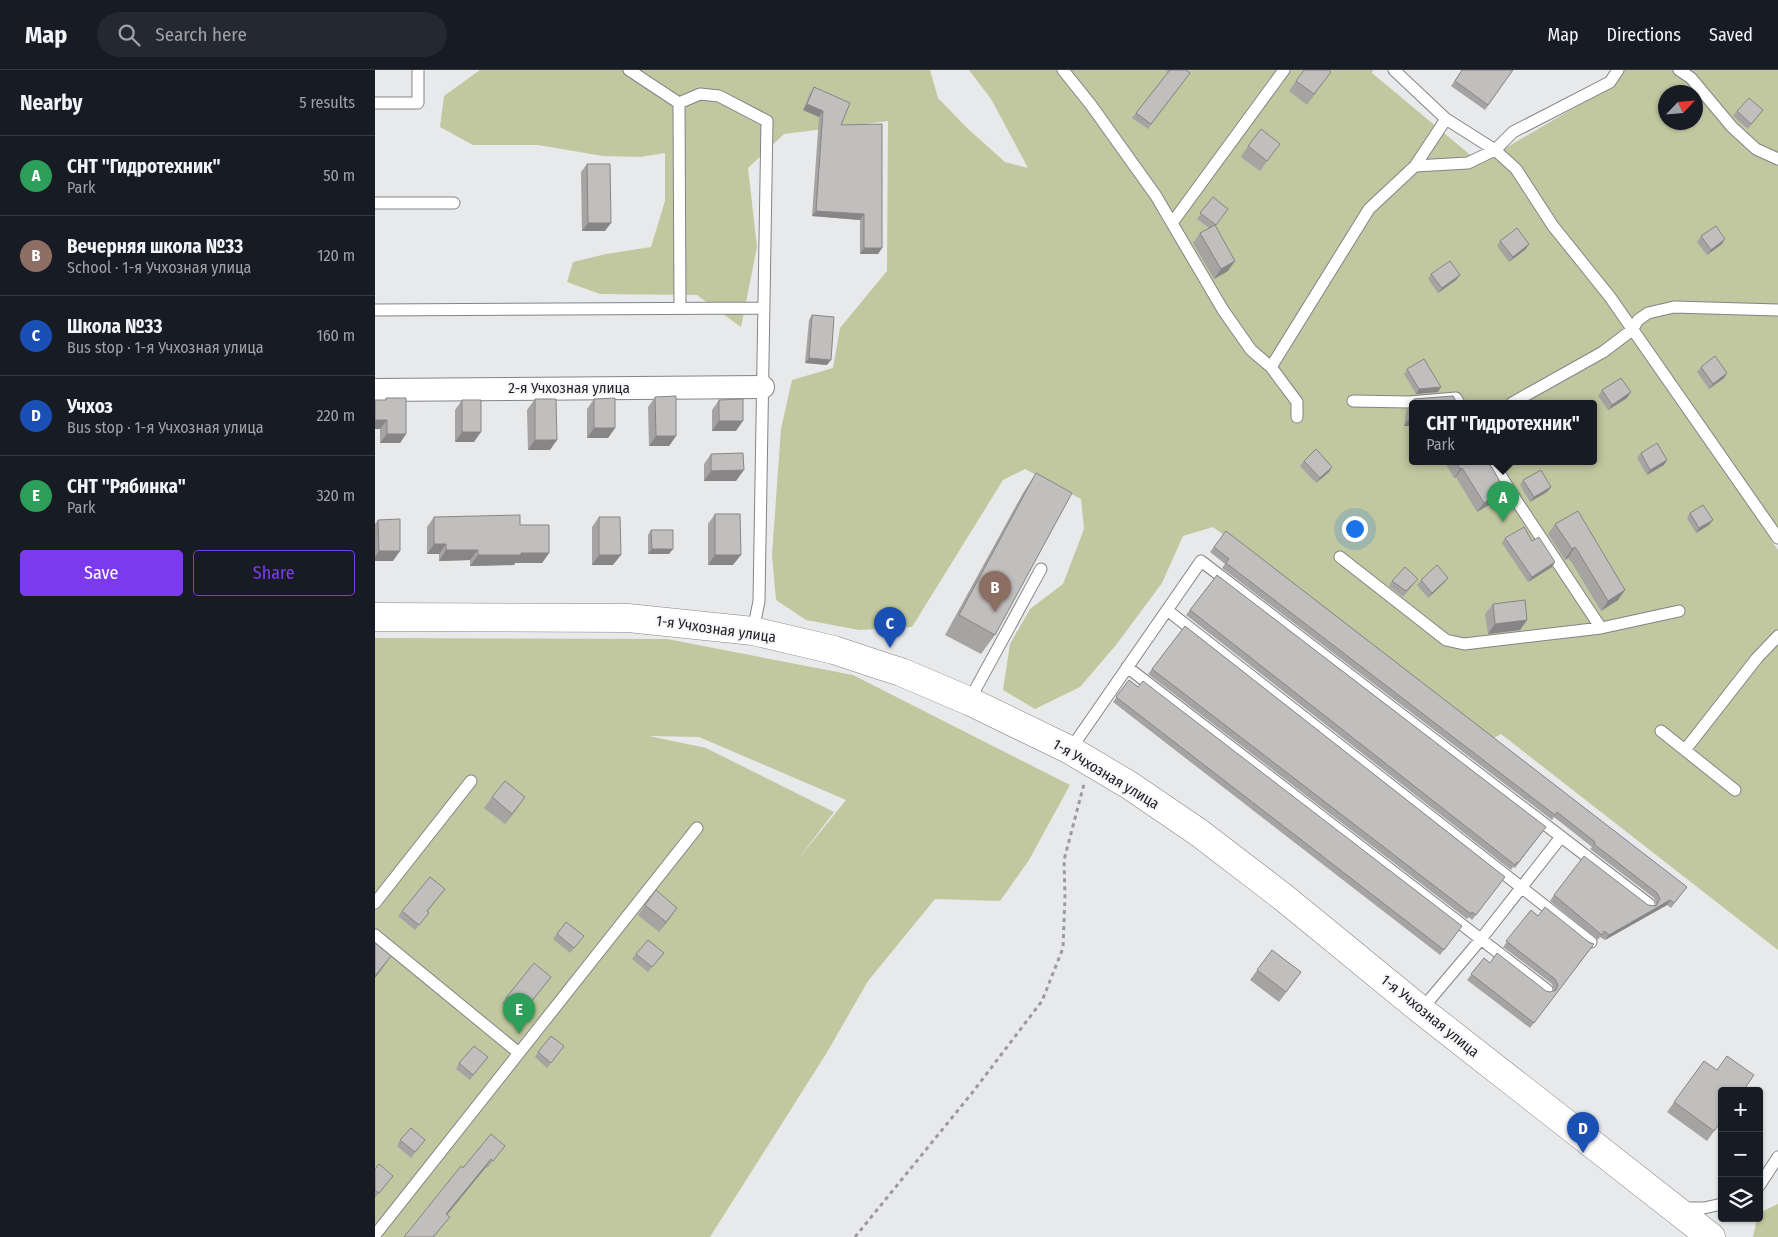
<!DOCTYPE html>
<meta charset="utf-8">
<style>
body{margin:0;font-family:"Fira Sans Condensed",sans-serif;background:#242831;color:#f1f3f6}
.controls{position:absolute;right:15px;bottom:15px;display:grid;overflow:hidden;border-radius:5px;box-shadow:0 1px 4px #0004}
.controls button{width:45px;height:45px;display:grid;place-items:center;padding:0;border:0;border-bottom:1px solid #363941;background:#171b24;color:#f1f3f6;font:25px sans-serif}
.compass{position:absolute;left:1283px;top:15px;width:45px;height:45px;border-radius:50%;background:#171b24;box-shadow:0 1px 4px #0004;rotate:64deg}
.you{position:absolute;left:979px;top:458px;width:18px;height:18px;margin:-12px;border:4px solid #fff;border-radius:50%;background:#1a73e8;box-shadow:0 0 0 8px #1a73e833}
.badge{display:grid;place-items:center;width:32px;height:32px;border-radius:50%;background:#7c3aed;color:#fff;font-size:16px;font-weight:700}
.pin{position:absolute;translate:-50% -41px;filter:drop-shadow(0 1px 2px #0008)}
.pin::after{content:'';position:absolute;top:26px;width:18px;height:15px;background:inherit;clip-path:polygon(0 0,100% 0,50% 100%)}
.popup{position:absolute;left:1034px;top:330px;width:188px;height:65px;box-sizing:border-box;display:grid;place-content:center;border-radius:5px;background:#171b24;filter:drop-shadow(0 1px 4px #0005);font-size:16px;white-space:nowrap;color:#9ea1a6}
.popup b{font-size:19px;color:#f1f3f6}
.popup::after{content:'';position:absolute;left:50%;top:100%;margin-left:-10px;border:10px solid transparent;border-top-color:#171b24}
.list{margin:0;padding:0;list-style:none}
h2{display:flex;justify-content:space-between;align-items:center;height:65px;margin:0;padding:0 20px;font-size:21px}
h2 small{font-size:16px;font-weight:400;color:#9ea1a6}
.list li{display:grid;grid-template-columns:32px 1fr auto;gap:15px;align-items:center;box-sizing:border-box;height:80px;padding:0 20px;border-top:1px solid #363941}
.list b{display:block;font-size:19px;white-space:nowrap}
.list p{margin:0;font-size:16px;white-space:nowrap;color:#9ea1a6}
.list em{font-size:16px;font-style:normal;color:#9ea1a6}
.actions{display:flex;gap:10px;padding:15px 20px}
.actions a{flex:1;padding:11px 0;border:1px solid #7c3aed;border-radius:5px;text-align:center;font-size:18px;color:#7c3aed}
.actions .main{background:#7c3aed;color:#fff}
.icon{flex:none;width:28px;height:28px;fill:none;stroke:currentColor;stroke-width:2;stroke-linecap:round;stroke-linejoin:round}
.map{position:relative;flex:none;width:1403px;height:1167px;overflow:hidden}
header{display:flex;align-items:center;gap:30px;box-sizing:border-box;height:70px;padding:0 25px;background:#171b24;border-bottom:1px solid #363941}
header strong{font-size:24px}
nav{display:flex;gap:28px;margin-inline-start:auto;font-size:18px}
.search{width:350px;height:45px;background:#242831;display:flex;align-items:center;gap:12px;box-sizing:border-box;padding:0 18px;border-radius:28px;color:#9ea1a6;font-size:19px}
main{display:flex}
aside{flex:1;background:#171b24}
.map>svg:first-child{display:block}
.green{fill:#c1c79f;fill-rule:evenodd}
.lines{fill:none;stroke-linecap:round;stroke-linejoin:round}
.lane-casing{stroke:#838486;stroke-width:13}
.street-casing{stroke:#838486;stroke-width:24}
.secondary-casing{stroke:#838486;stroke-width:29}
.path{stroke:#9b9b9d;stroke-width:3;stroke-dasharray:4 4;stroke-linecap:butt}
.lane{stroke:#fff;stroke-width:11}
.street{stroke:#fff;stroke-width:22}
.secondary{stroke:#fff;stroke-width:28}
.wall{fill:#a6a3a3}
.shaded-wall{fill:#878585}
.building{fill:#c1bebe;stroke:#878585}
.labels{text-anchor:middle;stroke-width:4;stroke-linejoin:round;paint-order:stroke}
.street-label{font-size:15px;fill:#212122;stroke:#f5f6f9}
</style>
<header>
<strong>Map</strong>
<div class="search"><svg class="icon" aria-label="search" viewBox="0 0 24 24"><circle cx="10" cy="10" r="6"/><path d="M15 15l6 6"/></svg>Search here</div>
<nav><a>Map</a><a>Directions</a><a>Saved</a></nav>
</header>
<main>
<aside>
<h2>Nearby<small>5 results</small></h2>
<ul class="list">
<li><span class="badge" style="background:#2e9e5b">A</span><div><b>СНТ &quot;Гидротехник&quot;</b><p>Park</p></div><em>50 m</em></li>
<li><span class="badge" style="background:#8d6e63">B</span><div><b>Вечерняя школа №33</b><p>School · 1-я Учхозная улица</p></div><em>120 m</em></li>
<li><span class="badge" style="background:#1a4fb4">C</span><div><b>Школа №33</b><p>Bus stop · 1-я Учхозная улица</p></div><em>160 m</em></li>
<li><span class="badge" style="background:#1a4fb4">D</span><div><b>Учхоз</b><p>Bus stop · 1-я Учхозная улица</p></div><em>220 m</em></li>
<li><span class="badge" style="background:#2e9e5b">E</span><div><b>СНТ &quot;Рябинка&quot;</b><p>Park</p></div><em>320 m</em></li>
</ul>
<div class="actions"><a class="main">Save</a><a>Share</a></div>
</aside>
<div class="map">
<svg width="1403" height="1167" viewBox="0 0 1403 1167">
<rect width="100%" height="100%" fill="#e8e9eb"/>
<path class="green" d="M105 0H555L563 28 592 58 630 92 653 98 616 29 594 0H998L997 3 1105 93 1238 15 1247 0H1403V465L1396 470 1403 480V880L1126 664 1117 669 838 457 808 466 787 513 741 575 705 617 660 639 628 620 635 574 655 539 688 514 709 459 706 429 650 399 628 410 537 557 484 560 431 550 401 530 397 485 406 359 417 310 458 298 465 258 512 201 513 51 409 64 373 98 382 177 366 257 322 225 225 224 192 212 198 192 231 184 276 177 290 131V83L265 87 228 86 163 75H98L65 57 69 26ZM1290 22H1320V52H1290ZM1038 333H1218V391H1038Z
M0 568 292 569 478 605 695 715 654 790 625 831 560 829 493 911 451 984 335 1167H0ZM274 666 324 667 471 730 421 792 459 742 331 678Z
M1403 1134V1167H1378L1382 1148H1384V1143Z"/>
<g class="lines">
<g class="lane-casing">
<path id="lane" d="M254 0 304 33 325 24 344 26 392 51 384 531 378 561
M688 0 716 35 781 126 848 240 876 280 896 297 922 332V347
M1019 0 1071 49 1120 80 1141 99 1178 156 1235 227 1403 468
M1304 0 1316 8 1357 57 1381 79 1403 89
M0 33H43V0
M304 33 305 238
M1040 96 1093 93 1120 80 1138 62 1235 12 1243 0
M0 133H79
M797 153 909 0
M0 240 389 238
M896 297 994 139 1040 96 1071 49
M978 331 1034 332 1081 328 1084 333
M1137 333 1228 282 1257 260 1263 250 1273 243 1299 237 1403 240
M1117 391 1137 424 1226 558
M965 487 1071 570 1089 574 1226 558 1304 541
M792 540 1216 872
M752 597 1172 920
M594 631 666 499
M1286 661 1360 720
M695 680 826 491 1274 834
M1310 680 1382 588 1403 566
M0 833 96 711
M0 865 144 983
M1046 940 1106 869 1186 767
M1384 1116 1403 1087
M1307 1138H1329L1347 1134
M0 1165 322 758"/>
</g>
<g class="street-casing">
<path id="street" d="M0 320 388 317"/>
</g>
<g class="secondary-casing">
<path id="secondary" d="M0 547 253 548 378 561 459 580 507 596 526 602 594 631 695 680 754 715 823 762 908 827 1046 940 1336 1167"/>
</g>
<path class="path" d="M480 1167 597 1023 667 931 688 878 690 826 689 790 709 714"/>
<use href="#lane" class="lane"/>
<use href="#street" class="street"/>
<use href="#secondary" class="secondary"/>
</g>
<path class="wall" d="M790 0H811L815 3 773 59 757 48 793 2Z
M1087 0H1138L1110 40 1076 16Z
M921 11 949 12 932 35 914 21Z
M439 17 466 55 507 178 503 184H485V150L437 146 444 47 428 40 435 23Z
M1388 40 1373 59 1358 46 1362 41Z
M905 74 885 101 866 87 873 76Z
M212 94 230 161H207L206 102Z
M838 127 853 139 840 156 853 201 839 209 818 173 825 163 834 158 822 149Z
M1326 166 1347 174 1332 185 1322 172Z
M1125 171 1151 179 1134 192 1122 176Z
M1056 204 1085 205 1081 210 1063 223 1053 209Z
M437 245 452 295 430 293 434 250Z
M1326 297 1352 303 1349 308 1334 319 1322 302Z
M1032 299 1063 322 1041 324 1029 304Z
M1227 320 1256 322 1252 328 1233 340 1223 326Z
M280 327 301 366 294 376H274L273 337Z
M11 328 31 364 25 373H5V359L10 330Z
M160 329 175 380H153L152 340Z
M219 329 240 358 233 368H212V339Z
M1039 329 1082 333H1038V356H1029L1032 339Z
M87 330 99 372H80V340Z
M344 330 361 361H337V340Z
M1266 383 1289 395 1272 405 1262 388Z
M336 384 361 411H329V394Z
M929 391 957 397 954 402 941 413 925 396Z
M1069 391H1113L1130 420 1124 429 1102 442 1081 407 1079 408Z
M661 403 620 565 606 584 570 565 648 423Z
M1148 410 1176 417 1172 422 1155 432 1145 415Z
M1315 443 1334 455 1321 463 1312 448Z
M340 444 358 495H333V454Z
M59 447 145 455 174 483 167 493H140L139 495 95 496V490L64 491V484H52V457Z
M224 447 238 495H217V457Z
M3 450 18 491H0V454Z
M1180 454 1250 520 1243 530 1226 541 1197 493 1193 488 1190 490 1173 464Z
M276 460 294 484H273V465Z
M851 461 1312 817 1296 838 1292 835 1230 870 1225 867 1223 870 1175 831 1179 825 1273 835 1281 836V834L1279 828 1215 779 1217 777 1179 747 1177 750 847 498 850 494 835 482Z
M1130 468 1157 471 1180 492 1177 497 1153 512 1127 473Z
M842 505 1171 757 1140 798 1138 797 1136 800 811 545Z
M1073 508 1069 513 1053 528 1042 515 1046 510Z
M1043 509 1028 527 1014 516 1017 511Z
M1118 534 1152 550 1145 560 1113 564 1110 544Z
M810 556 1130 807 1097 850 1094 847 1092 849 773 604Z
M754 610 1087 856 1065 885 738 632Z
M117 727 143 737 130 754 109 738Z
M70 819 53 841 54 843 40 860 23 846 27 841Z
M270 835 302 838 284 862 263 845Z
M1156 840 1163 846 1219 874 1155 958 1092 910 1109 888 1115 893 1171 921 1175 922 1179 921 1177 914 1128 877Z
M182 864 209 866 195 883 178 869Z
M897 880 926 902 904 932 875 910Z
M289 883 273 902 257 889 261 884Z
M176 907 145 947 127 933 131 928Z
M189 976 172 998 160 987 163 982Z
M113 987 95 1010 81 999 84 993Z
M1329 991 1347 1050 1332 1071 1292 1042Z
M25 1070H50L36 1088 22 1076Z
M130 1076 112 1098 111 1097 72 1145 75 1147 59 1167H29L88 1098Z
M0 1099 14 1111 0 1128Z"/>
<path class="shaded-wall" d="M432 34 448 41 444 47 428 40Z
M441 141 489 144 485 150 437 146Z
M213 153H236L230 161H207Z
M1350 169 1347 174 1332 185 1336 180Z
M1154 174 1151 179 1134 192 1138 187Z
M489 178H507L503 184H485Z
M860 191 853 201 839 209 846 199Z
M1085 205 1081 210 1063 223 1067 218Z
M434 288 456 290 452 295 430 293Z
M1352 303 1349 308 1334 319 1338 314Z
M1066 317 1063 322 1041 324 1044 319Z
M1256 322 1252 328 1233 340 1237 335Z
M1036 346H1038V356H1029Z
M0 350H12L5 359H0Z
M344 351H368L361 361H337Z
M219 358H240L233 368H212Z
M87 362H106L99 372H80Z
M12 364H31L25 373H5Z
M281 366H301L294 376H274Z
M160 370H182L175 380H153Z
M1292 390 1289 395 1272 405 1275 400Z
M957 397 954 402 941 413 945 408Z
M1087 398 1081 407 1079 408 1085 399Z
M369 400 361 411H329L336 401Z
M1176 417 1172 422 1155 432 1159 427Z
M1130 420 1124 429 1102 442 1109 433Z
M1338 450 1334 455 1321 463 1324 458Z
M59 474H71L64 484H52Z
M1200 477 1193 488 1190 490 1197 479Z
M277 479H298L294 484H273Z
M71 480H103L95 490 64 491Z
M4 481H25L18 491H0V487Z
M146 483H174L167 493H140L139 495 95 496 103 485Z
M224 485H246L238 495H217Z
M340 485H366L358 495H333Z
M1180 492 1177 497 1153 512 1157 507Z
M1073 508 1069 513 1053 528 1057 523Z
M1250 520 1243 530 1226 541 1233 531Z
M1152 550 1145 560 1113 564 1120 554Z
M150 727 143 737 130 754 137 744Z
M1295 830 1292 835 1230 870 1234 865Z
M302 838 295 848 284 862 291 852Z
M16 886 9 896 0 908V906Z
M116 1089 111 1097 66 1152 71 1144Z"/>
<path class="building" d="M795 0H811L815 3 776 54 761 43Z
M929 0H954L956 2 939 24 921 11Z
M1087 0H1138L1113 35 1080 11Z
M439 17 475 33 466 55 507 54V178H489V144L441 141 448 41 432 34Z
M1374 28 1388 40 1376 54 1362 41Z
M886 59 905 74 892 91 873 76Z
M212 94H235L236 153H213Z
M838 127 853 139 841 155 825 143Z
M840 155 860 191 846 199 825 163Z
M1341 156 1350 169 1336 180 1326 166Z
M1142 158 1154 174 1138 187 1125 171Z
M1075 191 1085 205 1067 218 1056 204Z
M437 245 459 247 456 290 434 288Z
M1340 286 1352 303 1338 314 1326 297Z
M1049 289 1066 317 1044 319 1032 299Z
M1246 308 1256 322 1237 335 1227 320Z
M301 326V366H281L280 327Z
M1078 326 1082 333H1039V329Z
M11 328H31V364H12V350H0V330H11Z
M240 328V358H219V329Z
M160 329H181L182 370H160Z
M368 329V351H344V330Z
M87 330H106V362H87Z
M1282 373 1292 390 1275 400 1266 383Z
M941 379 957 397 945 408 929 391Z
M368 383 369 400 336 401V384Z
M1081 391H1113L1130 420 1109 433 1087 398 1085 399Z
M1166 400 1176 417 1159 427 1148 410Z
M661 403 697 423 620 565 584 545Z
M1328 435 1338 450 1324 458 1315 443Z
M1203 441 1250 520 1233 531 1204 483 1200 477 1197 479 1180 454Z
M340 444H365L366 485H340Z
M145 445V455H174V483H146V485H103V480H71V474H59V447Z
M224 447H245L246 485H224Z
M25 449V481H4L3 450Z
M1149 457 1157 471 1164 467 1180 492 1157 507 1130 468Z
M276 460H298V479H277Z
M851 461 1312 817 1299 833 1295 830 1234 865 1229 861 1227 865 1179 825 1209 786 1273 835 1281 836 1285 829 1282 823 1219 774 1220 772 1182 742 1180 745 851 493 854 489 839 477Z
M1062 495 1073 508 1057 523 1046 510Z
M1030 497 1043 509 1031 521 1017 511Z
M842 505 1171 757 1143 793 1142 792 1140 795 815 540Z
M1150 530 1152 550 1120 554 1118 534Z
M810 556 1130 807 1101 845 1097 842 1096 844 777 599Z
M754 610 763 617 768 611 1087 856 1069 880 741 627Z
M130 711 150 727 137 744 117 727Z
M55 807 70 819 52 841 54 843 44 855 27 841Z
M281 820 302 838 291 852 270 835Z
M1170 837 1215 873 1219 874 1159 953 1096 904 1109 888 1115 893 1122 883 1171 921 1175 922 1181 920 1183 915 1180 909 1131 871 1156 840 1163 846Z
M191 852 209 866 199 878 182 864Z
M273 870 289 883 277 897 261 884Z
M0 873 16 886 0 906Z
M897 880 926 902 911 922 882 900Z
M159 893 176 907 148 942 131 928Z
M176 966 189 976 176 993 163 982Z
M99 976 113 987 98 1005 84 993Z
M1352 986 1379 1005 1368 1021H1347V1050L1339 1061 1299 1032 1329 991 1342 1000Z
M36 1058 50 1070 40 1082 25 1070Z
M116 1064 130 1076 118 1091 116 1089 71 1144 75 1147 58 1167H29L86 1096 88 1098Z
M4 1094 18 1106 4 1123 0 1120V1099Z"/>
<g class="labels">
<g class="street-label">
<text x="194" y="323">2-я Учхозная улица</text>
<text transform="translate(341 559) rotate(8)" y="5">1-я Учхозная улица</text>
<text transform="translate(731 704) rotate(31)" y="5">1-я Учхозная улица</text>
<text transform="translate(1055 946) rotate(39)" y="5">1-я Учхозная улица</text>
</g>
</g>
</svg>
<div class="controls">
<button>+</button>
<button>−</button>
<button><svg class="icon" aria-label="layers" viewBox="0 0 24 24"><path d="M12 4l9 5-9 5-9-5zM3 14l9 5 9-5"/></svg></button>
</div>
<svg class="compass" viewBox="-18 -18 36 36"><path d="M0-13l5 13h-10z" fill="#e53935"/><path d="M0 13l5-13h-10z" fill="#9ea1a6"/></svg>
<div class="you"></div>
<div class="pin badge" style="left:1128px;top:452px;background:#2e9e5b">A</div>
<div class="popup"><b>СНТ &quot;Гидротехник&quot;</b>Park</div>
<div class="pin badge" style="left:620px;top:542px;background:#8d6e63">B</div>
<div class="pin badge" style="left:515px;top:578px;background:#1a4fb4">C</div>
<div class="pin badge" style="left:1208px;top:1083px;background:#1a4fb4">D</div>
<div class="pin badge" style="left:144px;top:964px;background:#2e9e5b">E</div>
</div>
</main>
